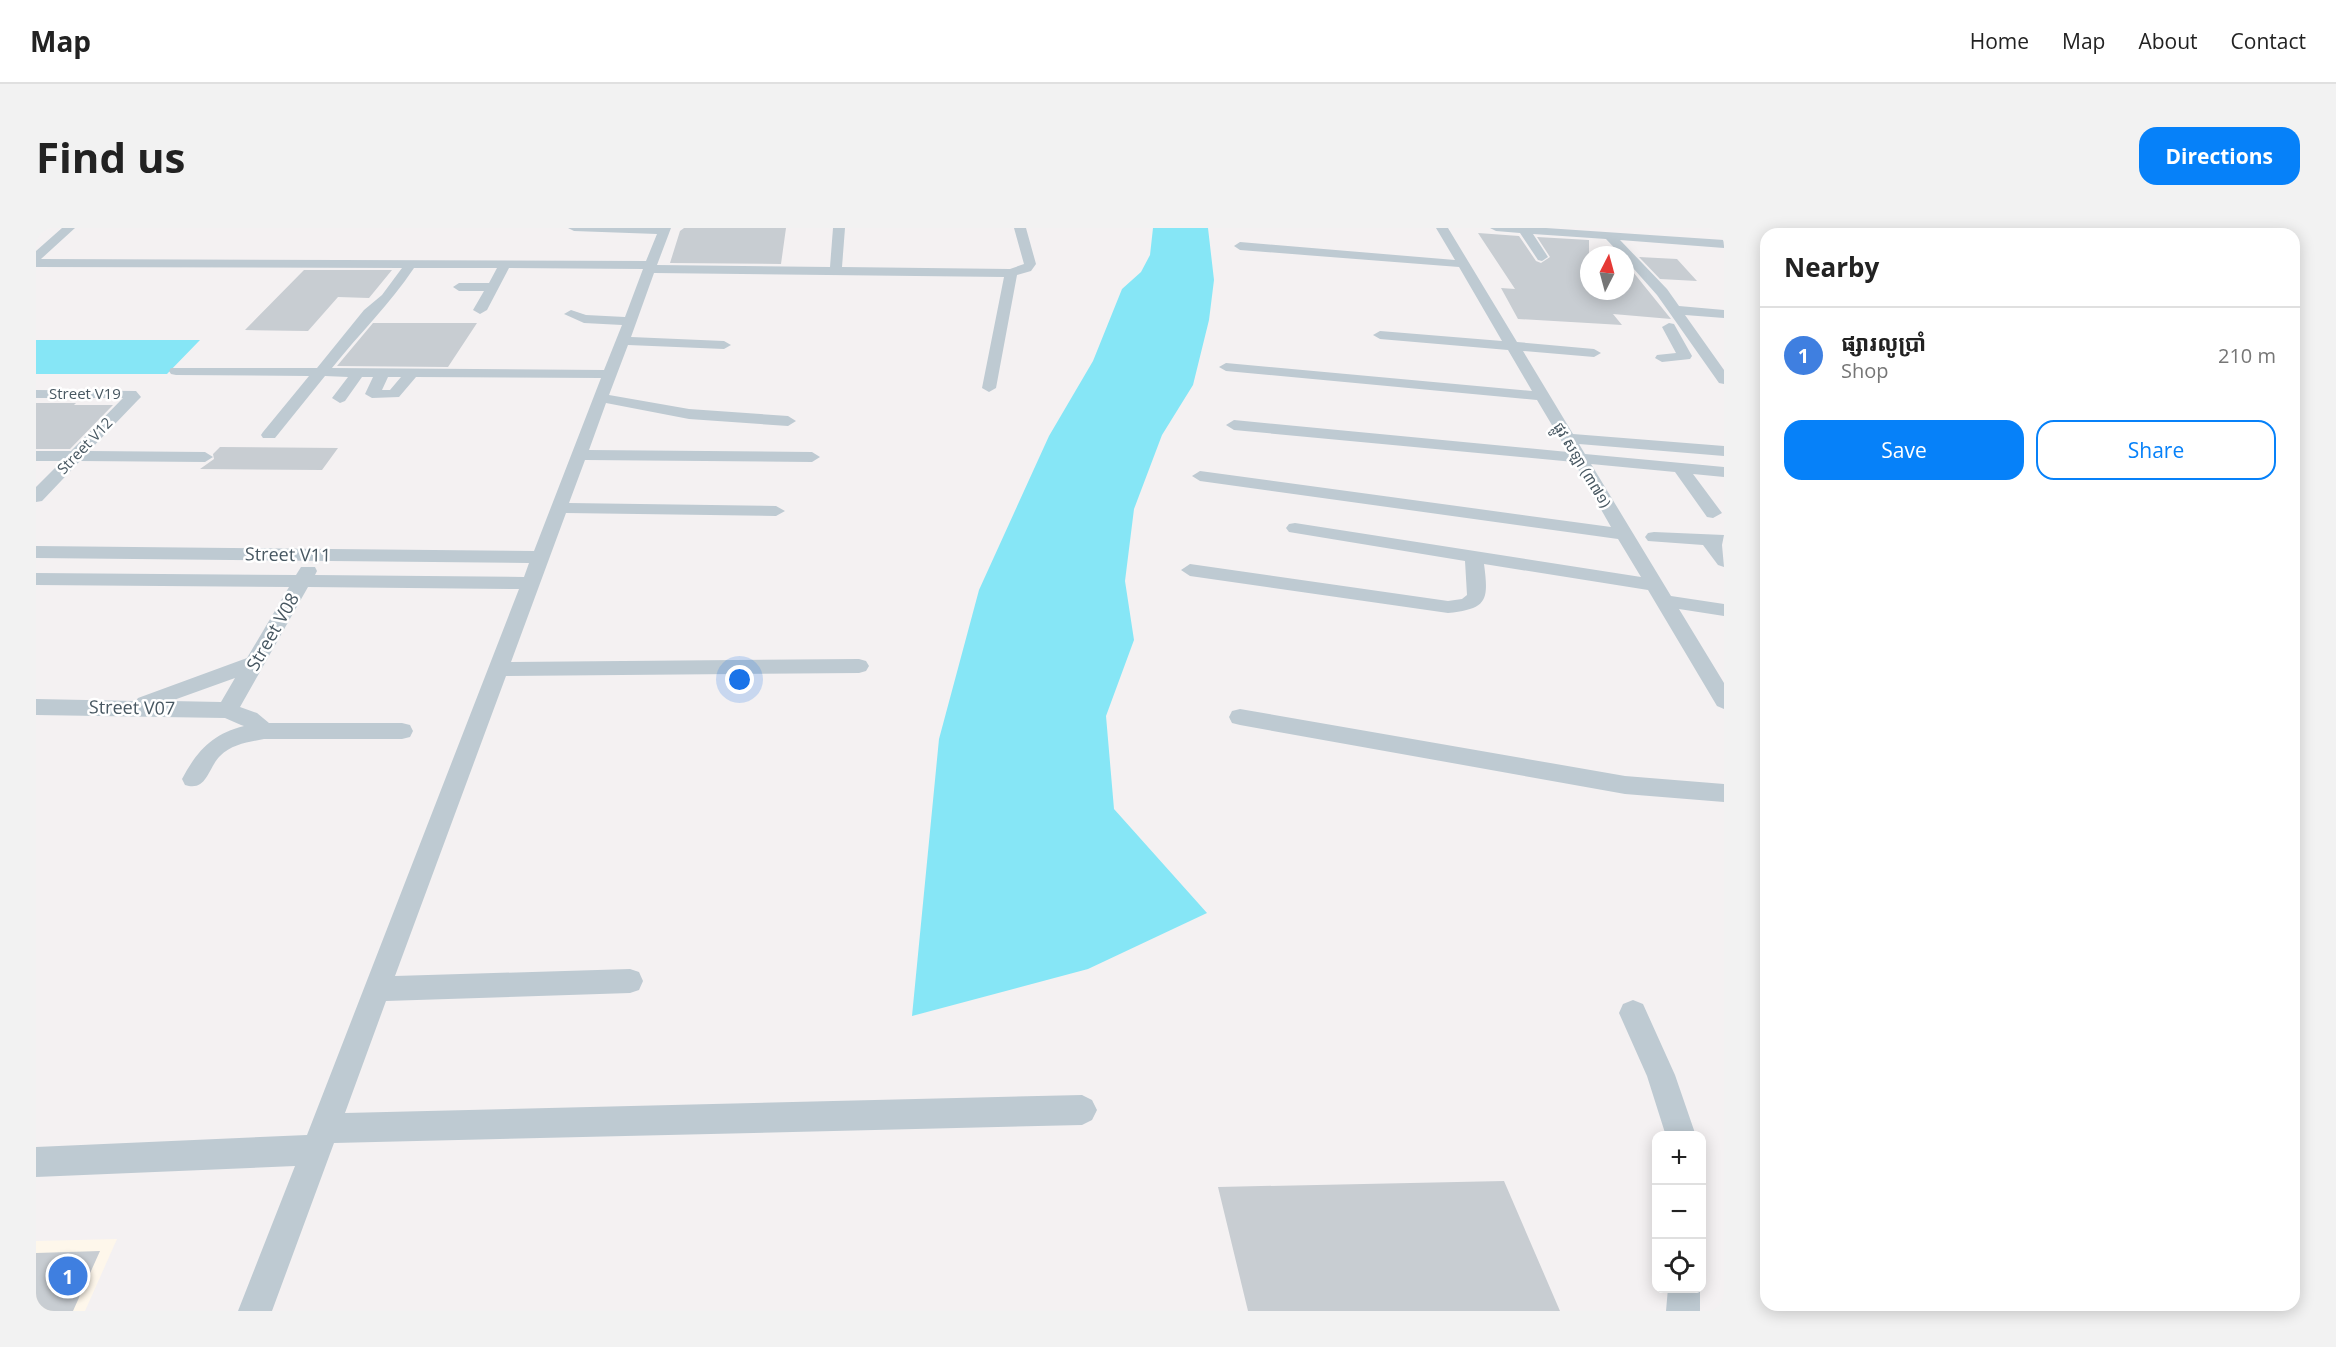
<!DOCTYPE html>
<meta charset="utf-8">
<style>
body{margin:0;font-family:"Open Sans","Noto Sans Khmer",sans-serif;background:#f2f2f2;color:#222}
.controls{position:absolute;right:18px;bottom:18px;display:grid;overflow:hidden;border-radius:12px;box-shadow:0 3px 15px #0003}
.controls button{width:54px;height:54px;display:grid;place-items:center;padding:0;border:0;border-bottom:2px solid #e0e0e0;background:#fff;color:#222;font:30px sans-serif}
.compass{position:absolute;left:1544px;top:18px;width:54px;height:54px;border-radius:50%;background:#fff;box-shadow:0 3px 15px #0003;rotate:6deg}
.you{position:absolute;left:704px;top:452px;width:21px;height:21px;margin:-15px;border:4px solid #fff;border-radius:50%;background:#1a73e8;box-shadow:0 0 0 9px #1a73e833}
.badge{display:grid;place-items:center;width:39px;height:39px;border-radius:50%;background:#0681f9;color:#fff;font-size:20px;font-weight:700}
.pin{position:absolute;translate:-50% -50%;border:3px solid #fff;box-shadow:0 2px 6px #0006}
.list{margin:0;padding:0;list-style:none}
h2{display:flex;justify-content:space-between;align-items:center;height:78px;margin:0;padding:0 24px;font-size:26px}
h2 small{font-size:20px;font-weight:400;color:#767676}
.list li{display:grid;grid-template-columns:39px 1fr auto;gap:18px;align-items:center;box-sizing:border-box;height:96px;padding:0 24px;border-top:2px solid #e0e0e0}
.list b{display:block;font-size:22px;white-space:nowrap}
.list p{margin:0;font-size:20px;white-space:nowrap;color:#767676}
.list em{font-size:20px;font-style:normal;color:#767676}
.actions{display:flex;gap:12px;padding:18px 24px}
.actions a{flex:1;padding:14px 0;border:2px solid #0681f9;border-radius:18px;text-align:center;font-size:21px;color:#0681f9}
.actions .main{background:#0681f9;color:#fff}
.icon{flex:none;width:33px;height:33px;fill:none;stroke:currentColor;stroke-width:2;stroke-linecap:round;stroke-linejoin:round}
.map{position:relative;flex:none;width:1688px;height:1083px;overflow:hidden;border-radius:18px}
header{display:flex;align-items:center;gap:36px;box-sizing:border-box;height:84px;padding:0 30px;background:#fff;border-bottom:2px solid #e0e0e0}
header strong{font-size:28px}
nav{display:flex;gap:33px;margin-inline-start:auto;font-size:21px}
.intro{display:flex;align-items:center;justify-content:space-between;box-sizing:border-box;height:144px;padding:0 36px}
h1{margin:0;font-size:42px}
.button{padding:15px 27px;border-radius:18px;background:#0681f9;color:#fff;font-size:21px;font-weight:700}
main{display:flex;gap:36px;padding:0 36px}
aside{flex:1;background:#fff;border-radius:18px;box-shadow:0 3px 15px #0003}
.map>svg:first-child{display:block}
.commercial{fill:#fef7eb}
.water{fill:#86e6f6}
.building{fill:#c8cdd2}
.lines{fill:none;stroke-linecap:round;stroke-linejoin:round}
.minor{fill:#becad2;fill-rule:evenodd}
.labels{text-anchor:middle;stroke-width:5;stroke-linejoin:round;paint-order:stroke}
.far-street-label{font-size:15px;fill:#475761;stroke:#fff}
.street-label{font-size:18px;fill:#475761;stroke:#fff}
</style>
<header>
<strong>Map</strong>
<nav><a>Home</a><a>Map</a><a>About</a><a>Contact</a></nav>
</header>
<div class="intro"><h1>Find us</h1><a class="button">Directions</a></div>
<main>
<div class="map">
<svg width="1688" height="1083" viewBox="0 0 1688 1083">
<rect width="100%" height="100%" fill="#f4f1f2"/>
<path class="commercial" d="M81 1011 49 1083H0V1013Z"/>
<path class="water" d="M1117 0H1172L1178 52 1173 92 1157 157 1126 207 1098 281 1089 353 1098 412 1070 488 1078 581 1171 685 1052 741 876 788 903 511 943 362 1013 208 1057 133 1086 61 1105 44 1114 27Z
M0 112H164L131 146H0Z"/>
<path class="building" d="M648 0H750L745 36 634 35 644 3Z
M1442 5 1483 8 1500 33 1505 35 1514 29 1501 9 1553 12V63H1589V34L1635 91 1577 86 1586 97 1482 91 1465 60 1479 61Z
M1603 29 1641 31 1661 53 1624 51Z
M268 42H356L333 70 302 69 272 103 209 102Z
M337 95H441L412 139 301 138Z
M0 175H40L38 177H77L34 221H0Z
M184 219 302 220 286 242 164 241 178 231 177 226Z
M1468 953 1524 1083H1212L1182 959Z
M64 1023 37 1083H0V1025Z"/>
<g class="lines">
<path class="minor" d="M26 0H39L5 31 610 33 621 6 538 3 532 0H635L621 37 794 39 797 0H809L806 39 974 41 988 36 978 0H990L1000 36 995 43 981 47 960 160 953 164 946 160 968 49 618 45 595 109 688 113 695 117 688 121 592 117 573 167 653 181 752 188 760 193 752 198 653 191 570 175 553 222 776 224 784 229 776 234 549 232 533 275 740 278 749 283 740 288 530 285 475 434 823 431 830 433 833 438 830 443 823 445 470 448 359 748 594 741 603 744 607 753 603 762 594 765 350 773 309 885 1046 867 1056 872 1061 882 1056 892 1046 897 298 915 236 1083H202L259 938 0 949V919L271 907 483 361 272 359 204 479 221 485 233 495H366L374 497 377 503 374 509 366 511H228C213 514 196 516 184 528 172 540 171 564 149 557L146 551C161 523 176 506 208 498L205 497 189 490 0 487V471L100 473 102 470 211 430 253 359 0 357V345L260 347 265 339H279L281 343 279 347 488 349 493 335 0 330V318L498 323 565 150 380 149 363 169 336 170 329 166 337 149H326L309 173 304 175 296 170 312 149 289 148 239 210H227L225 207 227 204 273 148 140 147 135 146 133 143 135 140H281L328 82 346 67 366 40 0 39V23ZM378 40H461L453 55H423L417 59 423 63H448L437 82 444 86 451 82 473 40 607 41 589 89 550 87 535 82 528 86 548 95 586 97 568 142 296 140C323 106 354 76 378 40ZM352 149H365L354 162H346ZM199 450 185 474 135 473Z
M1400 0H1412L1481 114 1558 121 1565 125 1558 129 1487 123 1537 206 1688 218V228L1543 216 1549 226 1688 239V249L1657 246 1686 285 1677 290 1671 289 1639 244 1555 236 1635 368 1688 376V388L1643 381 1688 455V481L1681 478 1612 362 1448 336C1453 373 1451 381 1412 385L1154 348 1145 342 1154 336 1412 373 1426 371 1431 367 1429 333 1253 304 1250 300 1253 296 1259 295 1605 349 1582 311 1164 253 1156 248 1164 243 1575 299 1538 234 1198 202 1190 197 1198 192 1532 224 1501 172 1190 143 1183 139 1190 135 1496 163 1472 122 1344 111 1337 107 1344 103 1466 113 1423 39 1204 22 1198 18 1204 14 1419 32Z
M1454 0H1510L1688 12V20L1584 12 1631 61 1643 78 1688 82V90L1649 87 1688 142V156L1683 155 1621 67 1589 31V27H1585L1570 11 1497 6 1512 29 1506 33 1502 32 1484 5 1460 3Z
M1633 95 1638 96 1656 128 1654 131 1626 134 1619 130 1621 127 1640 125 1626 99Z
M0 162 100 163 105 169 102 172 53 223 169 224 177 229 169 234 44 233 6 273 0 274V259L26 233H0V223H35L87 170H0Z
M1618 304 1688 307 1686 317 1688 339 1682 337 1667 317 1612 313 1609 309 1612 305Z
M1204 481 1589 548 1688 556V574L1589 566 1204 497 1196 495 1193 489 1196 483Z
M1597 772 1607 776 1639 847 1660 908H1630L1611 848 1583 785 1587 776Z
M1632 1060H1664V1083H1630Z"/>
</g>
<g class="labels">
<g class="far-street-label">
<text x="49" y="171">Street V19</text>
<text transform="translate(49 218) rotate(-46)" y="5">Street V12</text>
<text transform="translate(1546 237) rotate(59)" y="5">ផ្លូវ សឡា (៣៧១)</text>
</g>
<g class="street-label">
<text transform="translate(252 327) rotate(1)" y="6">Street V11</text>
<text transform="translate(237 404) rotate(-60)" y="6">Street V08</text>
<text transform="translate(96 480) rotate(1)" y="6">Street V07</text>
</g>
</g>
</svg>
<div class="controls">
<button>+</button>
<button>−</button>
<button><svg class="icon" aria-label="locate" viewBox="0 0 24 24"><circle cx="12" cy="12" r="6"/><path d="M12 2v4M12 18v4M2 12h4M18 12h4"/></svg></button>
</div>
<svg class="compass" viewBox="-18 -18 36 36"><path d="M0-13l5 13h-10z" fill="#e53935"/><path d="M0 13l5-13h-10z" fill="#767676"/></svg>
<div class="you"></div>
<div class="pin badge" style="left:32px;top:1048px;background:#3f7fe0">1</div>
</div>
<aside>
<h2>Nearby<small></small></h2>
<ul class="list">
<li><span class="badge" style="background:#3f7fe0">1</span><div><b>ផ្សារលូប្រាំ</b><p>Shop</p></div><em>210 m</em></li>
</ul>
<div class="actions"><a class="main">Save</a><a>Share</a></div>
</aside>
</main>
